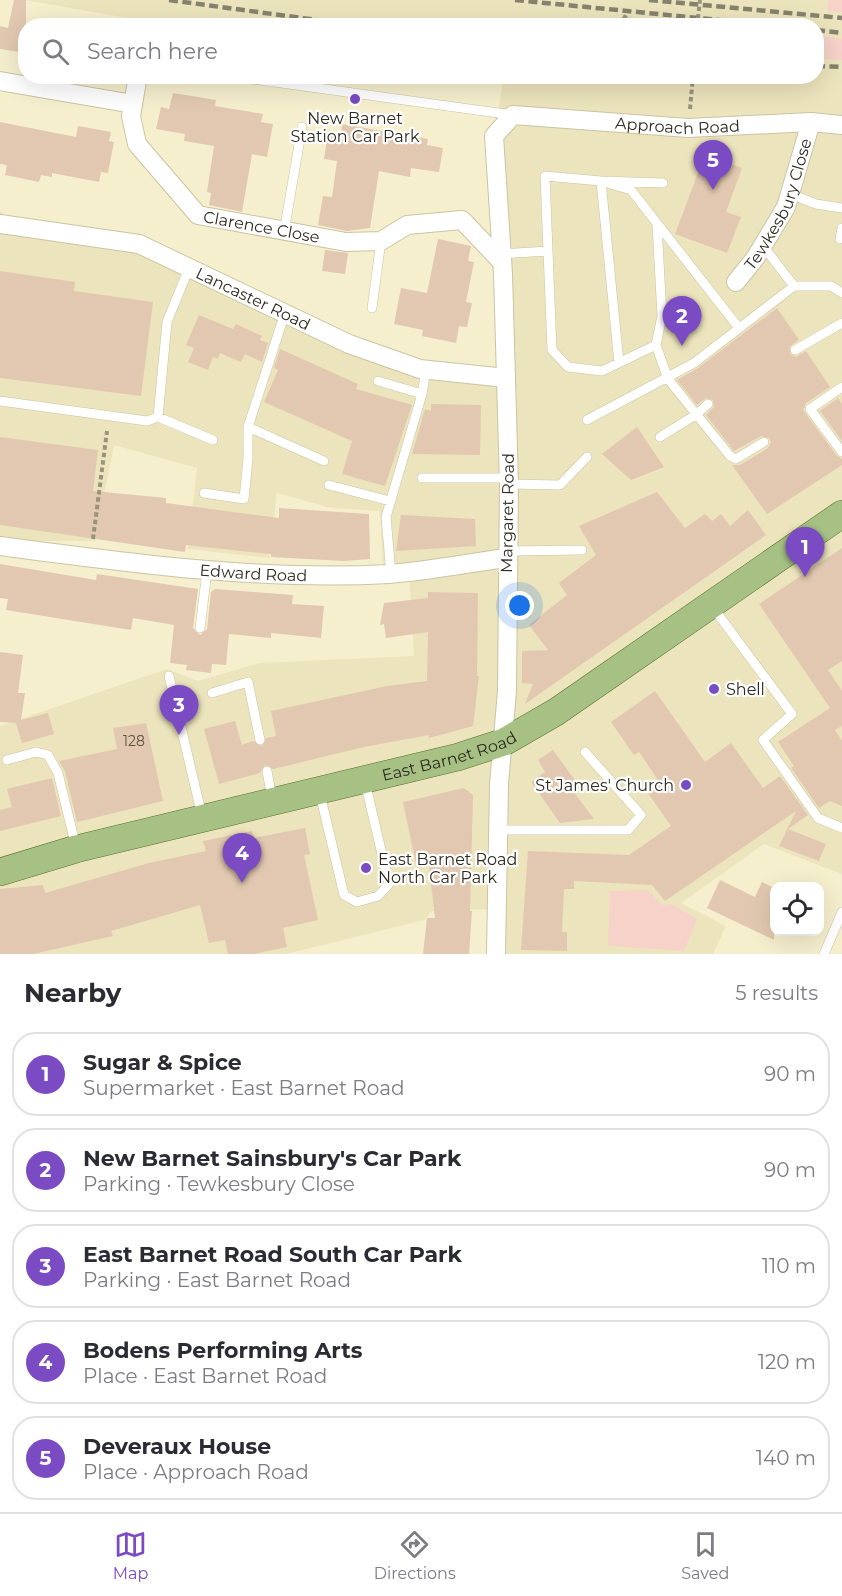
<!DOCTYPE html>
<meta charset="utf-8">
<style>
body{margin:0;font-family:Montserrat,sans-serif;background:#f2f2f3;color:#2b2b33}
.controls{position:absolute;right:18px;bottom:18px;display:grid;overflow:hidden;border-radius:12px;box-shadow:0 6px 24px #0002}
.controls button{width:54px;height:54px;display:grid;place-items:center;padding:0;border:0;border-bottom:2px solid #e1e1e2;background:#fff;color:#2b2b33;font:30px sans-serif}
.you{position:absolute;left:520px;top:606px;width:21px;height:21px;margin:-15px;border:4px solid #fff;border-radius:50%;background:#1a73e8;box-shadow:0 0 0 9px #1a73e833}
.badge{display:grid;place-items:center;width:39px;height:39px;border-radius:50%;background:#7a4bc3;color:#fff;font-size:20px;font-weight:700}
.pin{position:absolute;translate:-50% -50px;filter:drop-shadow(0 2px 3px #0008)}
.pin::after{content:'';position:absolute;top:32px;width:21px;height:18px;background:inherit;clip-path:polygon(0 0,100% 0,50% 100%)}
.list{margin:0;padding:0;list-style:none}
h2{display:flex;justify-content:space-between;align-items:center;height:78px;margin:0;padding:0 24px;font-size:26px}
h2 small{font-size:20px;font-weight:400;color:#7c7c81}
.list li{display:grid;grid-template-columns:39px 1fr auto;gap:18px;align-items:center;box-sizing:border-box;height:84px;margin:0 12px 12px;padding:0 12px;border:2px solid #e1e1e2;border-radius:24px}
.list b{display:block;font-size:22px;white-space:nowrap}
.list p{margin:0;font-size:20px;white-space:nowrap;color:#7c7c81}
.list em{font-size:20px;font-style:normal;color:#7c7c81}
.icon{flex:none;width:33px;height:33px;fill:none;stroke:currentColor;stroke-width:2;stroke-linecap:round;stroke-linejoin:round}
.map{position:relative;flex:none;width:842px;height:954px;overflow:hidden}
.search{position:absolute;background:#fff;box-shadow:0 6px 24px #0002;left:18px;right:18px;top:18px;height:66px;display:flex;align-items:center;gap:15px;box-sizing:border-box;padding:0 21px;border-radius:24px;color:#7c7c81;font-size:22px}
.sheet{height:558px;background:#fff}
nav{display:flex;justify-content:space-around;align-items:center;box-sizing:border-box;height:84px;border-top:2px solid #e1e1e2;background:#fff;font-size:16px;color:#7c7c81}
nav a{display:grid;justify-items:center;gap:3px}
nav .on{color:#7a4bc3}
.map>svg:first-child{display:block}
.built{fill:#ece4bc}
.green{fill:#f6d2c9}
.building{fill:#e2c8b0}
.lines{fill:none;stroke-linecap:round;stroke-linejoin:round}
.lane-casing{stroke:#cac4a3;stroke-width:10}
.street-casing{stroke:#cac4a3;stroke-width:20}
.primary-casing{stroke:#56702b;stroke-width:28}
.path{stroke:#98937b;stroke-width:4;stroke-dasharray:4.5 3;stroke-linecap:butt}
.lane{stroke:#fff;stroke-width:9}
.street{stroke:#fff;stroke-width:18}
.primary{stroke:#a7c184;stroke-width:27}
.rail{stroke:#87826d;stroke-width:4.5;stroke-dasharray:9 4.5;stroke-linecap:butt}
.path-bridge{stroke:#98937b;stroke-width:4;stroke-dasharray:4.5 3;stroke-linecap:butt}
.poi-dot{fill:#7a4bc3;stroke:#fff;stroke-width:2}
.labels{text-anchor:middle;stroke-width:4.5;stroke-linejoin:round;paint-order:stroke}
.number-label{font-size:14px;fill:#5a5142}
.poi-label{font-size:16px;fill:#2c291d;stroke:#fff;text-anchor:start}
.street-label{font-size:16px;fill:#2c291d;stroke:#fff}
</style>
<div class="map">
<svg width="842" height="954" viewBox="0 0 842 954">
<rect width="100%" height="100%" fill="#f6efce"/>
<path class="built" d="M25 0H842V874L764 844 681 903 726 926 713 954H494L497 909 432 911 424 920 286 954H0V726L167 669 198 681 259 663 414 656 409 569H383L380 511 331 508 277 493 269 558 188 549 197 468 114 445 95 541H0V211L17 226 142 244 355 347 506 379 494 140 503 79 482 77 816 76V26H172Z"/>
<path class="green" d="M829 0H842V12L827 11Z
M817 36 842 39V60L817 59Z
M648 890 662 905 672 904 697 919 684 951 608 946 610 891Z"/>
<path class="building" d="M14 0H26V53L0 49V26L8 28Z
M173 93 216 100 215 106 263 114 261 122 273 124 267 157 252 154 242 212 209 205 211 193 207 192 214 146 184 141 185 134 156 129 161 107 169 109Z
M0 122 76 137 78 126 111 132 109 141 114 142 108 173 101 172 99 182 52 173V177L41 175 39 182 5 175 7 165 0 164Z
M342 124 428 139 427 145 443 148 439 172 411 168 410 177 379 171 370 228 347 231 318 225 323 196 332 197 337 161 324 159 328 132 341 134Z
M705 154 742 168 726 212 741 217 727 253 675 234Z
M438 239 471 246 468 261 474 262 466 302 472 303 467 327 459 326 456 343 422 336 423 330 394 324 401 288 427 293Z
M325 250 348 253 345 274 322 271Z
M0 271 75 282 74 291 153 302 141 396 0 378Z
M777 308 799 340 790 346V354L796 357 806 351 830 387 806 403 803 410 837 456 842 459V465L767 514 732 465H740L768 448 771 442 769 438 761 436 734 451 706 415 714 407 713 400 706 398 697 405 677 380 698 368Z
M199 315 233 329 236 324 262 336 260 340 268 343 262 362 245 354 241 362 220 353 218 359 213 357 208 370 188 362 194 348 186 345Z
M280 349 358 384 356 389 412 405 385 486 342 474 352 441 264 402 278 370 274 368Z
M838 398 842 404V441L820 411Z
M431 404 481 405 480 455 412 454 425 409 431 411Z
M637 427 664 467 631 480 602 454Z
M0 437 98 450 93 491 166 498V503L279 518V508L369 514 370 559 344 561 271 557V554L186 545 185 552 0 525Z
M657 492 685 528 705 514 712 521 721 514 730 526 748 510 766 535 525 704 533 684 522 683V651L548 650 529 625 567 595 559 583 596 555 579 526Z
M401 515 475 519 476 546 396 551Z
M842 548V661L828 670 842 691V726L835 730 842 741V806L830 801 819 808 791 768 794 766 778 742 830 708 759 604Z
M0 564 96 580 97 574 198 589 193 628 200 635 207 629 211 592 215 589 293 595 292 604 324 606 321 638 271 633V638L229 634 226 665 212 664 211 673 186 670 187 665 170 663 174 625 133 618 131 630 6 610 8 599 0 598Z
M428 592 478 593 477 676H479L473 726 429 738V735L364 747 273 769 265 765 260 773 219 784 204 729 235 721 242 745 253 741 262 746 266 738 276 736 271 711 387 686 427 681 428 632 386 638 384 624 380 625 384 603 428 598Z
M0 652 23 655 18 693H25L21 720 48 713 54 734 22 743 16 723 0 722Z
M655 691 705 762 731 743 763 788 780 776 808 815 788 829 826 844 819 861 779 846 796 811 665 901 652 885 574 881V889H564L562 932H567V951L521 950 528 851 629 855 671 826 645 789 658 780 639 752 634 755 611 722Z
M146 723 163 801 77 822 65 771 59 761 117 749 113 728Z
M553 750 577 783 570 787 594 819 560 823 531 782 545 772 538 760Z
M52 778 61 816 0 831V810L12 807 7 789Z
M464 788 473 795 470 911H472L469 954H423L427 918H435L429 866 417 869 403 802Z
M305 828 310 854 304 855 318 920 283 928 287 947 253 954H228L225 940 209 943 200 905 111 931 113 936 33 954H0V889L43 885 45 893 149 863 206 851 203 841 252 831 254 838Z
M720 880 755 897 762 882 774 888V940L707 908Z"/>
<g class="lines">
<g class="lane-casing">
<path id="lane" d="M230 76 513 115
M790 194 816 204 842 208
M284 232 302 127
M840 239 842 228
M763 246 794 286H831L842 293
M548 251 552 350 568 367 602 371 656 345 668 379 730 456 736 459 764 442
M501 254 548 251 545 176 601 181 631 190 739 328
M372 308 381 241
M656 345 662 316 657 225
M795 350 842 323
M619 363 601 181 663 183
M378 381 422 394 386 517 391 574
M842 387 810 409 842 452
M422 394 426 370
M0 401 147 421 158 417 167 322 189 268
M158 417 213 440
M587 420 694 363 794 286
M248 427 324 461
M660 437 697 414 708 404
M422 478H509
M509 484 560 485 587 457
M329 485 390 501
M204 493 244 499 248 459V427L285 313
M506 551 582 550
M712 606 792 714 763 740 818 818 842 828
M200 628 207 571
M169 676 202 816
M212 693 248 682 260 740
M7 760 36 752 48 755 58 773 76 847
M267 771 272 798
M320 794 344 895 357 902 378 896 389 884 365 782
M500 830H628L641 815 585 752
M824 954 842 912"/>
</g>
<g class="street-casing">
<g id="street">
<path id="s1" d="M0 81 133 104 131 116 137 144 198 215 346 242 381 241 407 225 462 220 501 261"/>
<path d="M133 104 138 76"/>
<path id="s2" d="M0 224 139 244 349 344 420 369 506 378"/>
<path id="s3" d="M736 282 756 257 786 207 811 122"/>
<path id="s4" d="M0 546C129 563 259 581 389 574 428 571 468 563 506 558"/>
<path id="s5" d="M496 954 499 784 507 691 509 484 503 274 494 136 513 115 688 128 811 122 842 125"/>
</g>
</g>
<g class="primary-casing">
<g id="primary">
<path id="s6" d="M0 872 76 849 458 757 504 742 556 712 842 514"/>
</g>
</g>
<path class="path" d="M623 16 643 26
M690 109 693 76
M93 539 107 431"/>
<use href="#lane" class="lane"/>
<use href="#street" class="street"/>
<use href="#primary" class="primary"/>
<path class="rail" d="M169 0 361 26
M515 0 780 26
M649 0 842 18
M816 30 842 33
M816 66 842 67"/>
<path class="path-bridge" d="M697 26 700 0"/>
</g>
<g class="poi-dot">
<circle cx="355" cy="99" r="6"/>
<circle cx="714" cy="689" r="6"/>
<circle cx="686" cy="785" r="6"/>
<circle cx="366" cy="868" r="6"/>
</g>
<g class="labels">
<g class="number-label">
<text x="134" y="746">128</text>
</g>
<g class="poi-label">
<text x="355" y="124" text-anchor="middle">New Barnet<tspan x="355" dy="18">Station Car Park</tspan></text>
<text x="726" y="695">Shell</text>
<text x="674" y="791" text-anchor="end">St James' Church</text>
<text x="378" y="865">East Barnet Road<tspan x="378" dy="18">North Car Park</tspan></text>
</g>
<g class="street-label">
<text dy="6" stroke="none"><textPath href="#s5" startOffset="1012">Approach Road</textPath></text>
<text dy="6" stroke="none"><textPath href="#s3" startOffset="90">Tewkesbury Close</textPath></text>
<text dy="6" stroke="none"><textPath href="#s1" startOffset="334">Clarence Close</textPath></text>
<text dy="6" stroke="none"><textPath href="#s2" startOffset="267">Lancaster Road</textPath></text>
<text transform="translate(507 513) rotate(-89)" y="6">Margaret Road</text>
<text dy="6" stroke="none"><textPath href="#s4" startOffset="255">Edward Road</textPath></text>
<text dy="6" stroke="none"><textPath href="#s6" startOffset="464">East Barnet Road</textPath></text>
</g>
</g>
</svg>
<div class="controls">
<button><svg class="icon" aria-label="locate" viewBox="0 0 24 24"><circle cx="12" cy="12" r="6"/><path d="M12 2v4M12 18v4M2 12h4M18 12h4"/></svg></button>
</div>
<div class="you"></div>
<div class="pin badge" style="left:805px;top:577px">1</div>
<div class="pin badge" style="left:682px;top:346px">2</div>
<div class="pin badge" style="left:179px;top:735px">3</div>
<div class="pin badge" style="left:242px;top:883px">4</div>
<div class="pin badge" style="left:713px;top:190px">5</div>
<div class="search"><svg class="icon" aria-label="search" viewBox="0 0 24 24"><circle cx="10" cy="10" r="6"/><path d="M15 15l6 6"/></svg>Search here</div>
</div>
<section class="sheet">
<h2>Nearby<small>5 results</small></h2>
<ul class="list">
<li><span class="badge">1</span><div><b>Sugar &amp; Spice</b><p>Supermarket · East Barnet Road</p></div><em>90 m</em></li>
<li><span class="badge">2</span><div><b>New Barnet Sainsbury's Car Park</b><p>Parking · Tewkesbury Close</p></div><em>90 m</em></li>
<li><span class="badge">3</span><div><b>East Barnet Road South Car Park</b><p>Parking · East Barnet Road</p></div><em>110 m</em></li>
<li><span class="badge">4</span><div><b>Bodens Performing Arts</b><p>Place · East Barnet Road</p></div><em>120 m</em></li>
<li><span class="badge">5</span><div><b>Deveraux House</b><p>Place · Approach Road</p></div><em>140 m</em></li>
</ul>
</section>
<nav>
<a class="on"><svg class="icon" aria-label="map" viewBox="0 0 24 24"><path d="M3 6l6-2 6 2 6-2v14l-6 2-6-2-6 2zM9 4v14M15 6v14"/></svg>Map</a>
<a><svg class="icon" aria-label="directions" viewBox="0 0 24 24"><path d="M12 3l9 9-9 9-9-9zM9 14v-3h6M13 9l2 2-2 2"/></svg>Directions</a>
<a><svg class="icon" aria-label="saved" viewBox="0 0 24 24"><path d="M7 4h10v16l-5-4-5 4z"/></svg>Saved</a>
</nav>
